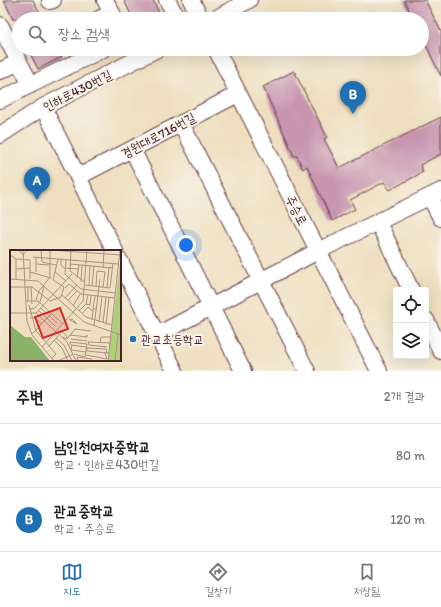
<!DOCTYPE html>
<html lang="ko">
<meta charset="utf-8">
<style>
body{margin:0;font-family:Itim,"Poor Story",sans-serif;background:#f6f6f6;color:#222}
.controls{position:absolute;right:12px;bottom:12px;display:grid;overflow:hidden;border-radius:4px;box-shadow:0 4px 16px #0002}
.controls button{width:36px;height:36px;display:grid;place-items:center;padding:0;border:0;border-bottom:1px solid #e0e0e0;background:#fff;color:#222;font:20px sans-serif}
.you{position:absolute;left:186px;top:245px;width:14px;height:14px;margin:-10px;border:3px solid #fff;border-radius:50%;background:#1a73e8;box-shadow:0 0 0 6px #1a73e833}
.badge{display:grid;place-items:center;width:26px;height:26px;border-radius:50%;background:#1f6fb2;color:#fff;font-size:13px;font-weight:700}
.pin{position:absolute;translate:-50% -33px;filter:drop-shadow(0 1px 2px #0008)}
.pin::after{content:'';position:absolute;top:21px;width:14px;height:12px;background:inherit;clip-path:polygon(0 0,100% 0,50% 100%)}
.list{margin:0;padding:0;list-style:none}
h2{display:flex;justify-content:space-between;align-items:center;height:52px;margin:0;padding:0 16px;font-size:17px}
h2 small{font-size:13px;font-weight:400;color:#767676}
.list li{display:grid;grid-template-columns:26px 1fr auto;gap:12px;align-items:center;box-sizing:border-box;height:64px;padding:0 16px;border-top:1px solid #e0e0e0}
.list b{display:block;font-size:15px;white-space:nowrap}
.list p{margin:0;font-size:13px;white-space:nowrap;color:#767676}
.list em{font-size:13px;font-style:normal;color:#767676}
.icon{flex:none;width:22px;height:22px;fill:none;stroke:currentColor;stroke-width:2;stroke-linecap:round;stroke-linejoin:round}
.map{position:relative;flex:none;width:441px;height:371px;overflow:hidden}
.search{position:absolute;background:#fff;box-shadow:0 4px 16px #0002;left:12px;right:12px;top:12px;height:44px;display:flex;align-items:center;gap:10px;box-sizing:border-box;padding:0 14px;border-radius:22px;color:#767676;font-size:15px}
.sheet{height:180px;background:#fff}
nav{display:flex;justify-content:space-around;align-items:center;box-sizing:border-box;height:56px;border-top:1px solid #e0e0e0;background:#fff;font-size:11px;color:#767676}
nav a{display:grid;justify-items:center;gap:2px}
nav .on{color:#1f6fb2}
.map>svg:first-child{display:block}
.building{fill:#c795af}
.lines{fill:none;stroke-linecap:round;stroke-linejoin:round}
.minor-casing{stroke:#633c41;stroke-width:18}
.minor{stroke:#fff;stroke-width:16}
.poi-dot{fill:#1f6fb2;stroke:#f7f3e8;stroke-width:1.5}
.labels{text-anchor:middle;stroke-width:4;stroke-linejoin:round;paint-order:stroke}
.street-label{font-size:13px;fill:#4a1f2b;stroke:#f7f3e8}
.poi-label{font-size:13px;fill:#4a1f2b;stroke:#f7f3e8;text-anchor:start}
.inset-road{fill:none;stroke:#ac9284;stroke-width:1}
.view{fill:#d62828;fill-opacity:0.15;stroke:#d62828;stroke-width:2}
.inset-edge{fill:none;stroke:#4a1f2b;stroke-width:2}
</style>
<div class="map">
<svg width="441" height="371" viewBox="0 0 441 371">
<rect width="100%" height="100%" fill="#f7f3e8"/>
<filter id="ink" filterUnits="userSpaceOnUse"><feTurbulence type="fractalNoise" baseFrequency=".025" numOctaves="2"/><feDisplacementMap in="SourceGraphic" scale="8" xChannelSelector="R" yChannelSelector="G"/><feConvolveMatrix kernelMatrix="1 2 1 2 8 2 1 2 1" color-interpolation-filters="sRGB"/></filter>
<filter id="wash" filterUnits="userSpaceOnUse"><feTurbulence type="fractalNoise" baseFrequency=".012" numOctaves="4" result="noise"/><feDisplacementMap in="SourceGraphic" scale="16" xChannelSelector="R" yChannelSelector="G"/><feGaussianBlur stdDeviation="0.9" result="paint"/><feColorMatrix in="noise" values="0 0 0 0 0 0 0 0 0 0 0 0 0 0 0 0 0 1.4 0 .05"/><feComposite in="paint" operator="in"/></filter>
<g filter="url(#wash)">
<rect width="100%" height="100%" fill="#eedfc0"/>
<g id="blocks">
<path class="building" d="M4 0H33L43 19H13Z
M124 0H153L162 19H133Z
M404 0H425L441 31V76L422 37V19H413Z
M28 49H58L62 57 38 69Z
M294 71 327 137 324 139 339 168 441 117V154L420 165 423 172 390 190 384 182 350 200 355 209 332 221 307 166 303 169 297 156H294L263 87Z"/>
</g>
</g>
<g filter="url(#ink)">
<use href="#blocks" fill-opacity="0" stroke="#633c41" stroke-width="1"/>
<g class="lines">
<g class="minor-casing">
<path id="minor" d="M105 0 115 19
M167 0 175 14 174 19
M191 0 201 19
M50 1 53 0
M99 19 112 13
M215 19 249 0
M0 25 31 85
M216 49 379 371
M0 71 19 62
M0 100 103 49
M43 107 115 251
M181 123 307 371
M0 135 43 107 157 49
M132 149 243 371
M78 177 238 94
M430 197 441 218
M378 222 411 290
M120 261 175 371
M426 320 441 351
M157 335 318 251 441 191"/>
</g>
<use href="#minor" class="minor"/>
</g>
</g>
<circle class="poi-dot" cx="133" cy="339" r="4"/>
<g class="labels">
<g class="street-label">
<text transform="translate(77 90) rotate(-27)" y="5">인하로430번길</text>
<text transform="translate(158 135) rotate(-28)" y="5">경원대로716번길</text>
<text transform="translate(297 210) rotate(63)" y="5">주승로</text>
</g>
<g class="poi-label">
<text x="141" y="344">관교초등학교</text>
</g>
</g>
<g transform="translate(10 250)">
<rect width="111" height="111" fill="#eedfc0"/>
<path d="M111 5V111H98Z" fill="#adcf77"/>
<path d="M0 75 15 87H21L40 111H0Z" fill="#8ab268"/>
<path class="inset-road" d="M9 0 13 5 17 0M13 0 17 71 22 85 44 111M31 0 32 12 46 15M39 0 111 5M61 1 60 21 75 32M0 5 6 9 20 10M23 7 109 14M26 7V22M6 9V29M51 9V15L54 18 69 19M20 10V29M56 10 55 24 71 39 106 43M26 14 40 15M60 14 103 18M93 18 94 0M6 19 20 18M20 22 41 28M45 22 56 31M67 28 69 15M0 29 28 31 74 72 111 85M71 32 72 15M75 35 100 38 103 13M79 35 80 16M18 36V51M21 36 22 54M82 36 84 16M86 36 87 21 95 22 93 37M0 37H22L40 51 51 47 54 37 43 30 48 9M97 37 99 17M55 38 59 34 71 44 105 48M52 45 76 67 102 75M85 46 83 59H87M55 48 67 35M26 50 29 41 40 27V0M58 50 67 41M15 51H28L53 74M76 54 80 55 81 45M19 55 26 81 46 104 42 108M63 56 70 44M31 58 47 73M19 59 25 58 30 52 34 36M28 60 45 76M81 60H83L82 70M69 61 76 54 78 45M0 63H26L57 92 66 111M26 63 62 24M72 64 78 57 81 60M20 68H25L32 74M59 70 62 69 67 74 60 70M89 72 92 47M93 73 96 47M96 75 99 47M84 76 90 29M50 80 57 86 56 89 53 87M22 84 42 63M60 85 77 87V85L75 87M46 88 54 95 62 111M57 89 65 79 81 81M61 89 77 91M44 90 52 98 58 111M90 92 91 87H101M60 95V92L77 94 75 107 64 104M61 95 76 97M62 95 61 100 76 102M39 96 49 85M32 97 73 51 77 0M97 97 79 95 78 92 100 93M97 103 96 99 77 98V101L87 102 99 103M76 105 97 109 95 103M68 110 67 107 82 109M48 111 63 104M98 111 110 0M105 111 108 84"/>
<path class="view" d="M50 58 58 79 33 88 25 67Z"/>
<rect width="111" height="111" class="inset-edge"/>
</g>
</svg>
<div class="controls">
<button><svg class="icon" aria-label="locate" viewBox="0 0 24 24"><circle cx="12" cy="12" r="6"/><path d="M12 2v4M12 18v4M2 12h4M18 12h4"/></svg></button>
<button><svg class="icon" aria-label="layers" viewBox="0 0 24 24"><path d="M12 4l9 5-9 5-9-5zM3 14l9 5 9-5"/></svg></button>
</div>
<div class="you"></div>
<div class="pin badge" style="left:37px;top:200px">A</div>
<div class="pin badge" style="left:353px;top:114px">B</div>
<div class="search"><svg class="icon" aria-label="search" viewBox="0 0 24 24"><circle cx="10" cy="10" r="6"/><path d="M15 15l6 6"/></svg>장소 검색</div>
</div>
<section class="sheet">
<h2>주변<small>2개 결과</small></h2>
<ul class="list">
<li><span class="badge">A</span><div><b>남인천여자중학교</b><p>학교 · 인하로430번길</p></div><em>80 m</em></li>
<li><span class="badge">B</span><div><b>관교중학교</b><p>학교 · 주승로</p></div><em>120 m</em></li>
</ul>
</section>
<nav>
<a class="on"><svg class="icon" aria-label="map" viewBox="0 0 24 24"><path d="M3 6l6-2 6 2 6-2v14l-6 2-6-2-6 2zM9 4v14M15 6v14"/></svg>지도</a>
<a><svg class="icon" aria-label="directions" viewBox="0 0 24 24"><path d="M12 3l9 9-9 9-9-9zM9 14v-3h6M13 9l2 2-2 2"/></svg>길찾기</a>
<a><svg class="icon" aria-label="saved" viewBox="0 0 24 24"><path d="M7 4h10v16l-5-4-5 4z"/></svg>저장됨</a>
</nav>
